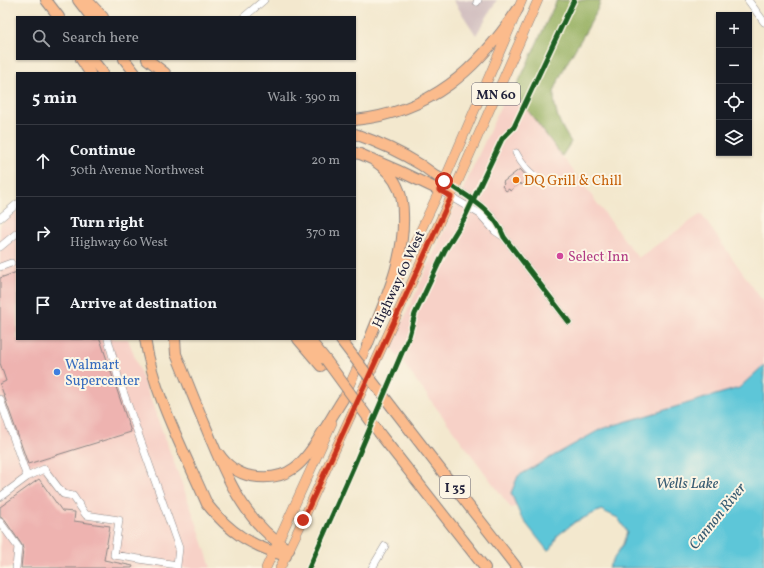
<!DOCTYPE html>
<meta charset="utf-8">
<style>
body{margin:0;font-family:Vollkorn,serif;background:#20242c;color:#f1f3f6}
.controls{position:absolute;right:12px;top:12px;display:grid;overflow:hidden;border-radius:0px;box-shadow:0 1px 3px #0004}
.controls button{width:36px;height:36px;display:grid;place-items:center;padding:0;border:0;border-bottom:1px solid #363941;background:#171b24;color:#f1f3f6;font:20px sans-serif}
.stop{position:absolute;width:12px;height:12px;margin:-9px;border:3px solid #c8321e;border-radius:50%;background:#fff}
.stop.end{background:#c8321e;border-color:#fff;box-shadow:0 1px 4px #0008}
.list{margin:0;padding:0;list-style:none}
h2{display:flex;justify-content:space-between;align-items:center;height:52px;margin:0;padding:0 16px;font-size:17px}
h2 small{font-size:13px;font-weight:400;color:#9ea1a6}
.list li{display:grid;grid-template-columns:26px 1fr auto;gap:12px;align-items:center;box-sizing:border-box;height:72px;padding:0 16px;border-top:1px solid #363941}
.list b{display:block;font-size:15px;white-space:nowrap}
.list p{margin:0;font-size:13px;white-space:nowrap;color:#9ea1a6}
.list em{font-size:13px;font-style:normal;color:#9ea1a6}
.icon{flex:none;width:22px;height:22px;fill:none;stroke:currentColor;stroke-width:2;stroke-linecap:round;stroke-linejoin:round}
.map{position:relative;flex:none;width:764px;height:568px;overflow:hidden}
.search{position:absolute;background:#171b24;box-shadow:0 1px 3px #0004;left:16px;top:16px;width:340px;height:44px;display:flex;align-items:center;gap:10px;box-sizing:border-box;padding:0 14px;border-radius:0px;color:#9ea1a6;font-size:15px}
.panel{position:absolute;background:#171b24;box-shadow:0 1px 3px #0004;left:16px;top:72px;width:340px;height:268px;border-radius:0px}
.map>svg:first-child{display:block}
.built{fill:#f7d1c7}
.industrial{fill:#d2bfc0}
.forest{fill:#96b062;stroke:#5c694e}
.water{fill:#5dc6d8;stroke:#40748a}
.building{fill:#eeb3b0}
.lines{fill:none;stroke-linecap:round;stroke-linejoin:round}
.minor-casing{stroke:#8a8584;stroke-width:8}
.major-casing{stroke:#8a8584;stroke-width:10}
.highway-casing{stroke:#8a8584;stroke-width:12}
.minor{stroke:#fff;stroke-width:7}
.major{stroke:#fbbb8c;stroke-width:9}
.highway{stroke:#fbbb8c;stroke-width:10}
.highway-bridge-casing{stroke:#8a8584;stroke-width:12;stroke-linecap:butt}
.highway-bridge{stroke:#fbbb8c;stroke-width:10}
.cycleway-casing{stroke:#fcf5e5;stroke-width:8}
.cycleway{stroke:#1b5e20;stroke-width:5}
.route{stroke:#c8321e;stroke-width:5}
.food-dot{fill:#e8710a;stroke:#fcf5e5;stroke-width:1.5}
.hotel-dot{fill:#d1479c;stroke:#fcf5e5;stroke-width:1.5}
.shop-dot{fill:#3f7fe0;stroke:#fcf5e5;stroke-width:1.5}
.labels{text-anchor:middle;stroke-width:4;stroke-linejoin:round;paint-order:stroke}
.shield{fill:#fcf5e5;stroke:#63616e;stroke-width:1}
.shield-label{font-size:13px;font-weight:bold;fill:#22223b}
.food-label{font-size:14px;fill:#c56008;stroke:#fcf5e5;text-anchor:start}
.hotel-label{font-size:14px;fill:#b23c85;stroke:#fcf5e5;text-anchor:start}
.street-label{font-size:14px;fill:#22223b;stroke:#fcf5e5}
.shop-label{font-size:14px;fill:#366cbe;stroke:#fcf5e5;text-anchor:start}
.water-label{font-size:15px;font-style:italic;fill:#375b72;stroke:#fcf5e5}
</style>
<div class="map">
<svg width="764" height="568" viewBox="0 0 764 568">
<rect width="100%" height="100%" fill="#fcf5e5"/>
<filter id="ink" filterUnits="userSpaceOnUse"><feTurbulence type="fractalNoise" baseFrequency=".025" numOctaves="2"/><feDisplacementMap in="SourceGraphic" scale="8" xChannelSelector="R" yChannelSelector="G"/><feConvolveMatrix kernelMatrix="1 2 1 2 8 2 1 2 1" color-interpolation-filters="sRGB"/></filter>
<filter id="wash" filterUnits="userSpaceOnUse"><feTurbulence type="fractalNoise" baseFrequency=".012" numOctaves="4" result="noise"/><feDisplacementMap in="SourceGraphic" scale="16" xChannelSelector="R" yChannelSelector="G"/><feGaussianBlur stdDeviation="0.9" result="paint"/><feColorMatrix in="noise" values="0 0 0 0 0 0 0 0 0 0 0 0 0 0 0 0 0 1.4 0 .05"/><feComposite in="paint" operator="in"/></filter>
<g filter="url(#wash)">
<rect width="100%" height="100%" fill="#f3e8ce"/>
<path class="built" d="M510 86 638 258 701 214 764 303V380L635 479 511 508 391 347Z
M17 211V339H128L198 527 211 568H0V225Z"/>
<path class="industrial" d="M453 0H497L476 35Z"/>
<path class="forest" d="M557 0H601C591 28 571 52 559 79 558 84 554 89 554 94 554 113 561 127 571 142L562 156 514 92Z"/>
<path class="water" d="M764 365V568H608L623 544 627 532 618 518 601 510 575 522 557 536 551 549 547 550 521 517 511 493 518 476 601 429 739 388Z"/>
<g id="blocks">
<path class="building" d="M520 169 529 179 521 185 520 183 510 191 509 189 506 191 502 186 504 184 503 182Z
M17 272V339H100L131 432 28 464 0 384 6 381 0 363V278Z
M39 479 62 511 75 512 74 521 110 526 104 560 133 566 132 568H21L23 549 22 545 4 519 0 517V507Z"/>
</g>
</g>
<g filter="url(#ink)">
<use href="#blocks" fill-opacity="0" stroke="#8a8584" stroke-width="1"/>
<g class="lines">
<g class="minor-casing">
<path id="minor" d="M748 0 764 22
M477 2 478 0
M244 17 264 0
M516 153C521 163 530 175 540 179
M455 188C475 201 495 213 504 237L569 322
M439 190 480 214 495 231 504 237
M0 218 17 204
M0 247 17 233
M0 267 11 263
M108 339 119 380 179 548 177 565
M0 399 27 477
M0 497 27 477 44 469 63 494 73 496 86 515 119 520 114 555 177 565V568
M0 522 18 547 16 568
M372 568 385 546"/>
</g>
<g class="major-casing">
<path id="major" d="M392 291 444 181 522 0
M345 395 370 339
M266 568 332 423
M280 568 303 520 455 188 538 0"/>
</g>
<g class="highway-casing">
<path id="highway" d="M46 0 59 17
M78 0 91 17
M87 0 103 17
M81 59 90 73
M92 59 103 73
M124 59 135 73
M147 59 165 73
M355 120C431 112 477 70 518 9
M355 134C378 142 400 152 421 165 432 173 443 181 455 188
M355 153 360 154 397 170 439 190
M145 339C154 396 184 451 207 504 230 533 250 545 286 556
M175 339 176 354C186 378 195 402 205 425 224 472 243 522 289 550
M298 339 321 366
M309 339 326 360
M367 346C383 304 405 261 403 214 403 206 402 198 399 190 394 177 384 167 372 159
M392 407 517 568
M380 434 485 568
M219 454C226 465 239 474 251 476 289 483 305 462 322 433 329 422 336 410 343 399"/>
</g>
<use href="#minor" class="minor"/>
<use href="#major" class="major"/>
<use href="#highway" class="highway"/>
<g class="highway-bridge-casing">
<path id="highway-bridge" d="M340 339 392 407
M326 360 380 434"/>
</g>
<use href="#highway-bridge" class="highway-bridge"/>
<g class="cycleway-casing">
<path id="cycleway" d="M455 188C475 201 495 213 504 237L569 322
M309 568 353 468 409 336 415 314 445 250 464 219 502 139 514 127 574 0"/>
</g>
<use href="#cycleway" class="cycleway"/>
</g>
</g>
<g class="lines" filter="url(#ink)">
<path class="route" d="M303 520 451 197 439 190 444 181"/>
</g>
<circle class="food-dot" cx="516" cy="180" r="4"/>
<circle class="hotel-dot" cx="560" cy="256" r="4"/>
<circle class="shop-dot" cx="57" cy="372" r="4"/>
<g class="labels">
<g class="shield">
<rect x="472" y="83" width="48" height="22" rx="3"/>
<rect x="440" y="476" width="30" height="22" rx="3"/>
</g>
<g class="shield-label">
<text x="496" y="99">MN 60</text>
<text x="455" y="492">I 35</text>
</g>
<g class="food-label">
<text x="524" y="185">DQ Grill &amp; Chill</text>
</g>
<g class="hotel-label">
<text x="568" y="261">Select Inn</text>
</g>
<g class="street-label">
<text transform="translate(398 279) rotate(-65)" y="5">Highway 60 West</text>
</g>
<g class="shop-label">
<text x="65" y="369">Walmart<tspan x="65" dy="16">Supercenter</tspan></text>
</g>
<g class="water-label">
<text x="687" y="488">Wells Lake</text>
<text transform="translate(717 516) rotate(-51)" y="5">Cannon River</text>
</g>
</g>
</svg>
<div class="controls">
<button>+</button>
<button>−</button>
<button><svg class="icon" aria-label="locate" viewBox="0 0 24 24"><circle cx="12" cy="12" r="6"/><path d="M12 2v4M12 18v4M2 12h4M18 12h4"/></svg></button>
<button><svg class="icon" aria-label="layers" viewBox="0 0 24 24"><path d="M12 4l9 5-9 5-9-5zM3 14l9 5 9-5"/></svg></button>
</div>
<div class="stop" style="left:444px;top:181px"></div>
<div class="stop end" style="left:303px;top:520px"></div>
<div class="search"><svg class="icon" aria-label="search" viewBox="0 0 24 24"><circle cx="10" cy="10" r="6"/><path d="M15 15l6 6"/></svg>Search here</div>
<section class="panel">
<h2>5 min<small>Walk · 390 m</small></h2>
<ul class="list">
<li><svg class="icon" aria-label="ahead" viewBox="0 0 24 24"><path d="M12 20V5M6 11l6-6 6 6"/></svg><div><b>Continue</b><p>30th Avenue Northwest</p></div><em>20 m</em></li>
<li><svg class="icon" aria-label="right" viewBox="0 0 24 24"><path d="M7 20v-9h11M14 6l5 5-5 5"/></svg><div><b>Turn right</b><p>Highway 60 West</p></div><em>370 m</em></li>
<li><svg class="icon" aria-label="arrive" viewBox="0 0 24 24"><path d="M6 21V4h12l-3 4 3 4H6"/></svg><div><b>Arrive at destination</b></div></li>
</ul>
</section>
</div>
